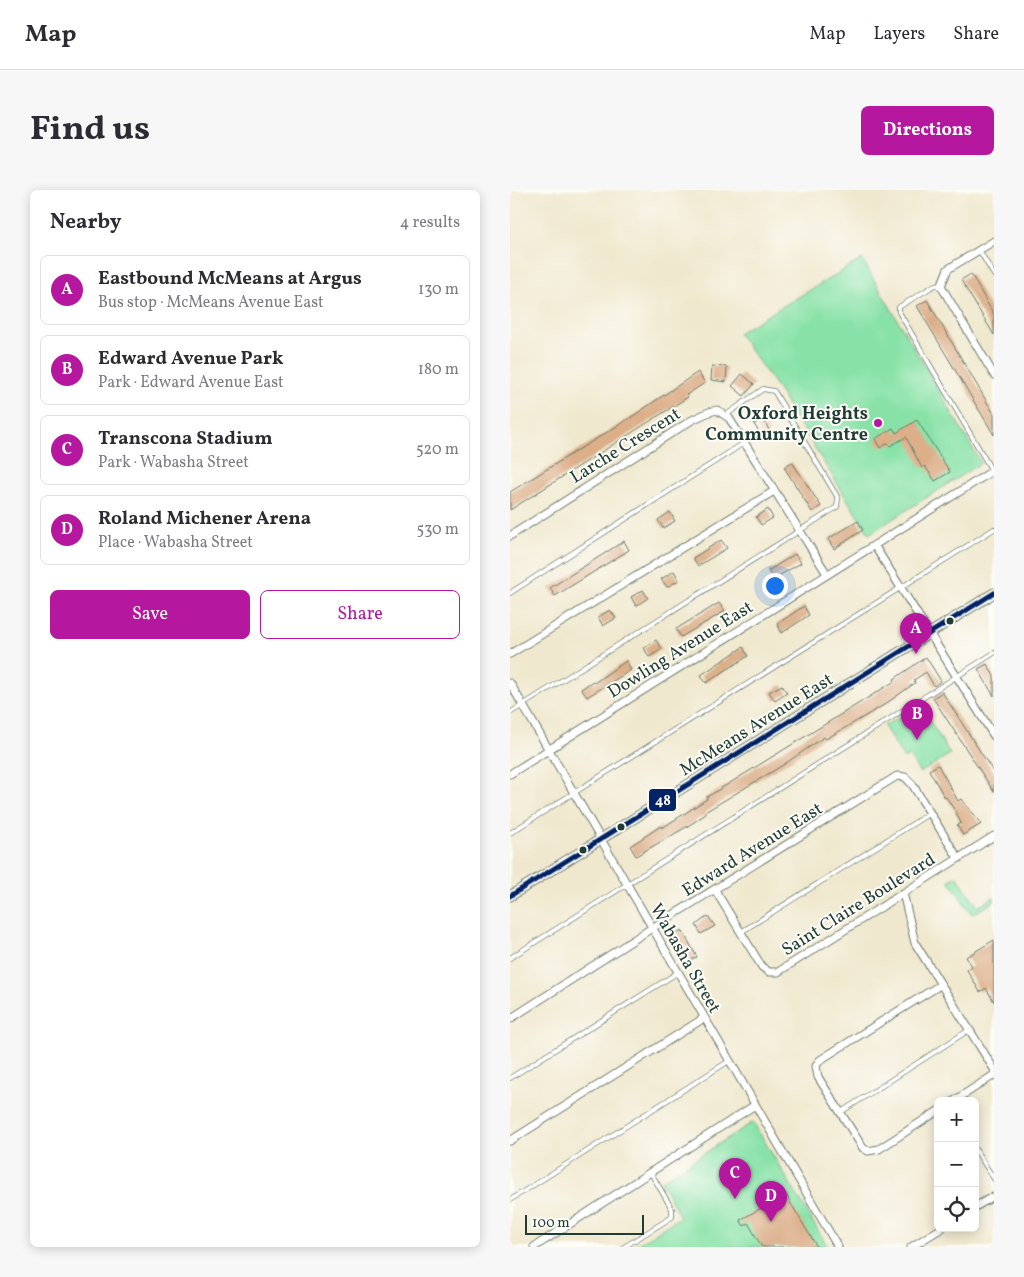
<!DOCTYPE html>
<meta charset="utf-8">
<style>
body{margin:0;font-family:Vollkorn,serif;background:#f7f7f7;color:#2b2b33}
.controls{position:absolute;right:15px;bottom:15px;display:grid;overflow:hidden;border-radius:8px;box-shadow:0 2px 12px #0003}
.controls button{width:45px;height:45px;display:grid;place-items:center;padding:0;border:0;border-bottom:1px solid #e1e1e2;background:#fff;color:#2b2b33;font:25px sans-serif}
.scale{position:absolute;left:15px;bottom:12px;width:119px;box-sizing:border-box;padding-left:5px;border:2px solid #1f3d34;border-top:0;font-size:14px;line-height:18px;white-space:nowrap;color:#1f3d34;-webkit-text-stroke:4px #fdfcf7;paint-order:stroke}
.you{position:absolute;left:264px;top:395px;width:18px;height:18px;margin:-12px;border:4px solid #fff;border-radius:50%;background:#1a73e8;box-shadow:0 0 0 8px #1a73e833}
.badge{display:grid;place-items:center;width:32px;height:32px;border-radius:50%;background:#b5179e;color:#fff;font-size:16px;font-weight:700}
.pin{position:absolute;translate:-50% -41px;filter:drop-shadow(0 1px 2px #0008)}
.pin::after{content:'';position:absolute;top:26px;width:18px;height:15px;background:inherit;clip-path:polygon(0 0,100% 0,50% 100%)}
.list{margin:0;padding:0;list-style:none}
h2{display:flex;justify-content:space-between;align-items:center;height:65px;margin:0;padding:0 20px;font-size:21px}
h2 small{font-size:16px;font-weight:400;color:#7c7c81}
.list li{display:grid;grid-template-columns:32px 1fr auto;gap:15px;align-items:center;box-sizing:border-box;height:70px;margin:0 10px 10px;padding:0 10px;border:1px solid #e1e1e2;border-radius:8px}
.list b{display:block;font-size:19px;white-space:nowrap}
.list p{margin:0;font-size:16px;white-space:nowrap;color:#7c7c81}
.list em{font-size:16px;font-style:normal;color:#7c7c81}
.actions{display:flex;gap:10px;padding:15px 20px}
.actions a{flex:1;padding:11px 0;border:1px solid #b5179e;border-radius:8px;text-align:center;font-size:18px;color:#b5179e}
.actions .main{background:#b5179e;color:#fff}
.icon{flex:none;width:28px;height:28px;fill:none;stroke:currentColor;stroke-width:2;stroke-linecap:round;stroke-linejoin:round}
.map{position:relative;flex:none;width:484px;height:1057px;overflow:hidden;border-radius:8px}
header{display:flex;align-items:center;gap:30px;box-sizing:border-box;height:70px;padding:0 25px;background:#fff;border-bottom:1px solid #e1e1e2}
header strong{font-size:24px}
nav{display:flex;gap:28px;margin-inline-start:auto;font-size:18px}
.intro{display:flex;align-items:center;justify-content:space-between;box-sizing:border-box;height:120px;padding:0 30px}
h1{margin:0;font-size:35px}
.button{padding:12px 22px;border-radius:8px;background:#b5179e;color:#fff;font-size:18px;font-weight:700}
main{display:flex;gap:30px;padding:0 30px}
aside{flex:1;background:#fff;border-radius:8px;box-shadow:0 2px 12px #0003}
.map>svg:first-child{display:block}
.green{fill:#88e2a7;stroke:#54906e}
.building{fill:#dcaf89}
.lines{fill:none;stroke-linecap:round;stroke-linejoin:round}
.service-casing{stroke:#68796a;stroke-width:5.5}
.minor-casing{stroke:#68796a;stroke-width:9}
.tertiary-casing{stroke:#68796a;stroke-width:11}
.service{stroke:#fff;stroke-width:4}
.minor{stroke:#fff;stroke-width:7}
.tertiary{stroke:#fff;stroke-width:9}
.bus-1-casing{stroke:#fdfcf7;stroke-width:9}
.bus-1{stroke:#052465;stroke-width:5}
.poi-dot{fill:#b5179e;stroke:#fdfcf7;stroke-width:2}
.bus-dot{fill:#1f3d34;stroke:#fdfcf7;stroke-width:2}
.labels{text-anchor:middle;stroke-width:4;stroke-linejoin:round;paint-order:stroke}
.poi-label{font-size:18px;font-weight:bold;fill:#1f3d34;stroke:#fdfcf7;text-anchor:end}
.street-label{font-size:18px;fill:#1f3d34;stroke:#fdfcf7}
.line-badge{stroke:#fdfcf7;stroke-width:2}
.badge-label{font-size:14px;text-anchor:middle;font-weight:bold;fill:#fff}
</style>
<header>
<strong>Map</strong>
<nav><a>Map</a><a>Layers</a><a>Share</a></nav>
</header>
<div class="intro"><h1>Find us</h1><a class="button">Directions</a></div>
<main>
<aside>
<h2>Nearby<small>4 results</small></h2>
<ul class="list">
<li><span class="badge">A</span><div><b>Eastbound McMeans at Argus</b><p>Bus stop · McMeans Avenue East</p></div><em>130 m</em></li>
<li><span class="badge">B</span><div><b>Edward Avenue Park</b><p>Park · Edward Avenue East</p></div><em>180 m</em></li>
<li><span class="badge">C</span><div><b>Transcona Stadium</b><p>Park · Wabasha Street</p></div><em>520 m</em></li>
<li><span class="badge">D</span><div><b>Roland Michener Arena</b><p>Place · Wabasha Street</p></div><em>530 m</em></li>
</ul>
<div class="actions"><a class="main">Save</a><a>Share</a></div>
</aside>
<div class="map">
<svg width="484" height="1057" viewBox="0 0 484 1057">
<rect width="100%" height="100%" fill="#fdfcf7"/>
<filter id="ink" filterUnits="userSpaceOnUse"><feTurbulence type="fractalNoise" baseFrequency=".02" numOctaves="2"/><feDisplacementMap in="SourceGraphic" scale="10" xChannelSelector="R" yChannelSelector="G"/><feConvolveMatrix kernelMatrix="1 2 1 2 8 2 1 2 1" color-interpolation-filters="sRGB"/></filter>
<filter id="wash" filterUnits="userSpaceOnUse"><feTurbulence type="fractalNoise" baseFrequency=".0096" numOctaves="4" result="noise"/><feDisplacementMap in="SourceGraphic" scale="20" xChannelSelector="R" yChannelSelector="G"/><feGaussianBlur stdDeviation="1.12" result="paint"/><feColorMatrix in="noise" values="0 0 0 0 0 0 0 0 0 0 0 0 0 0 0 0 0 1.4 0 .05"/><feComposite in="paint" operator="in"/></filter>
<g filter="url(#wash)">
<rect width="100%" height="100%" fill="#f0e8ce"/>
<path class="green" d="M352 69 471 273 359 344 264 193 228 143Z
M410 515 440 564 410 583 399 566 394 569 374 536Z
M447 686 468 717 484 707V712L463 724 460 722 439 690Z
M243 932 318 1057H123L170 1027 151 991Z"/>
<g id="blocks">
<path class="building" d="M461 84 484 125V145L451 90Z
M417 110 484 224V245L407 116Z
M202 176 217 177 216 192 201 190Z
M188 182 195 193 176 205 178 207 0 320V302L120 228Z
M232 184 244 194 234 206 222 196Z
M253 228 260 242 252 247 244 234Z
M407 230 440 282 425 291 415 276 412 278 396 247 380 256 378 253 370 258 365 249 383 238 386 243Z
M282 272 311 316 302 322 274 277Z
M258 319 263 328 251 335 246 327Z
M160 322 165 331 153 338 148 330Z
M348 331 353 340 324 359 318 349Z
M211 350 217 358 188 376 183 368Z
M114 351 119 360 45 406 40 398Z
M285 364 291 373 263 389 258 381Z
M164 381 169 390 157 397 151 389Z
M133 400 138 408 126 416 121 407Z
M209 413 215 421 171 447 166 439Z
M294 416 299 425 272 443 267 434Z
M100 420 106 428 93 436 88 427Z
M146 450 152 459 139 467 134 458Z
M233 457 238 466 196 493 191 485Z
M416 467 431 491 424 496 416 482 404 490 405 493 374 515 316 549 314 547 273 575 195 622 196 624 178 636 126 666 120 656 151 636 152 638 197 609 196 607 202 604 385 491 384 489Z
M116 471 121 480 77 507 71 499 83 491 84 493Z
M477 474 484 486V506L468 479Z
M272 495 277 503 265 511 259 502Z
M432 502 484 583V602L423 508Z
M428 575 448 611 451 609 471 634 453 645 447 635 451 633 445 621 436 607 435 608 419 580Z
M198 726 205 736 191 744 186 735Z
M172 740 187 767 179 771 163 745Z
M484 750V812L476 798 470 802 457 780 462 776 456 767Z
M276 1004 280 1012 307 1057H252L238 1033 234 1036 230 1030Z"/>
</g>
</g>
<g filter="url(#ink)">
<use href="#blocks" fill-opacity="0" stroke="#68796a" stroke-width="1"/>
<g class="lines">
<g class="service-casing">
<path id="service" d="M469 60 484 85
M431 96 425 95 389 117V122L482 281
M0 403 234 253
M0 523 327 317 328 308 264 201 253 199 216 225
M0 643 484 339
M231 742 420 623
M0 768 484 463
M0 888 167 783
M331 922 459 840
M465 959 484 989
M0 1010 219 871
M114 1057 162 1027V1019L141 983"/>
</g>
<g class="minor-casing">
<path id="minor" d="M484 51 438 79 431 96 484 185
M0 346 182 230 199 222 207 220 219 228 317 384
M364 355 484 546
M0 464 264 301
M0 493 328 1057
M0 584 484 280
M205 700 252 777 259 782H268L484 646
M393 703 405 753 484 879
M0 829 134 743 387 586 395 587 402 594 448 668
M444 911 484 885
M428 921 369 959 358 961 353 958 308 887 306 876 310 870 430 795
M0 951 194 828
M465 1017 484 1006
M24 1057 245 915
M401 1057 432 1038"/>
</g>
<g class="tertiary-casing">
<path id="tertiary" d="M0 706 484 403"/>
</g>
<use href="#service" class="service"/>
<use href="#minor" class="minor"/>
<use href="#tertiary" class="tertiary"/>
<g class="bus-1-casing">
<path id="bus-1" d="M0 706 484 403"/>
</g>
<use href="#bus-1" class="bus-1"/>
</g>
</g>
<circle class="poi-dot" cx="368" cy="233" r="5"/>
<g class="bus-dot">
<circle cx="440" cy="431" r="4.5"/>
<circle cx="111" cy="637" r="4.5"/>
<circle cx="73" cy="660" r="4.5"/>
</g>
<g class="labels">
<g class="poi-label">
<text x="358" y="229">Oxford Heights<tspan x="358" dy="21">Community Centre</tspan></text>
</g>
<g class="street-label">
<text transform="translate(115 255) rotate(-32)" y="6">Larche Crescent</text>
<text transform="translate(170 459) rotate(-32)" y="6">Dowling Avenue East</text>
<text transform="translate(246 534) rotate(-32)" y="6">McMeans Avenue East</text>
<text transform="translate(242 659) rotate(-32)" y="6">Edward Avenue East</text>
<text transform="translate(348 714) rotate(-32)" y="6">Saint Claire Boulevard</text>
<text transform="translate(176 768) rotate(60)" y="6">Wabasha Street</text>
</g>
</g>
<rect class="line-badge" x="138" y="598" width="29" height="24" rx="5" fill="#052465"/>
<g class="badge-label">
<text x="153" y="615">48</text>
</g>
</svg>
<div class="controls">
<button>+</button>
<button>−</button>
<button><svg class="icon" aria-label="locate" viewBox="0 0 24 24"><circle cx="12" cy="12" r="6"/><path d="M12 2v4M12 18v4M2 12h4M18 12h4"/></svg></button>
</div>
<div class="scale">100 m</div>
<div class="you"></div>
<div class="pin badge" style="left:406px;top:464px">A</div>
<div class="pin badge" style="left:407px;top:550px">B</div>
<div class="pin badge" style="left:225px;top:1009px">C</div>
<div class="pin badge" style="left:261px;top:1032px">D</div>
</div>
</main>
